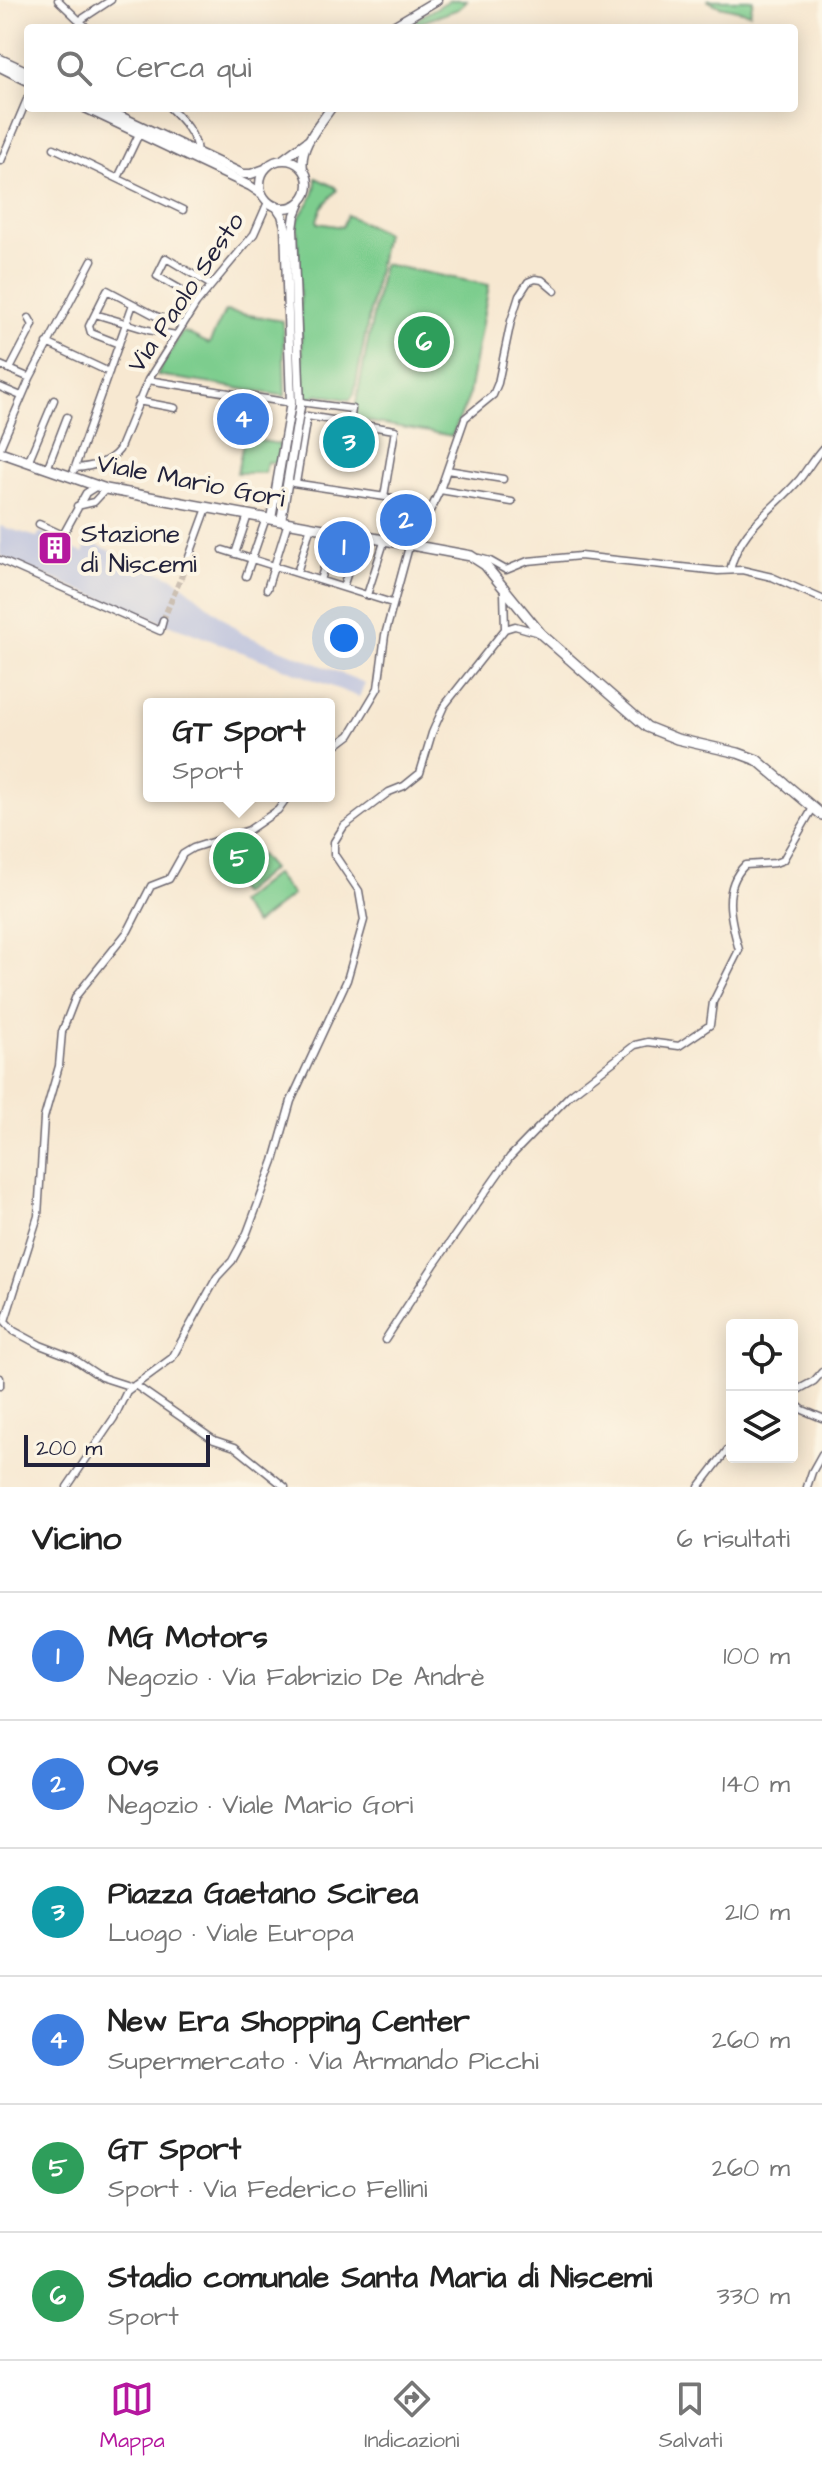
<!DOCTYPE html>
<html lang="it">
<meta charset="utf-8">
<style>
body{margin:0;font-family:"Architects Daughter",sans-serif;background:#f2f2f2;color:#222}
.controls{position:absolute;right:24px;bottom:24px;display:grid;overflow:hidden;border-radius:8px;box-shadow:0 4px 20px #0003}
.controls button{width:72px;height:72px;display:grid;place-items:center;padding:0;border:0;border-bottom:2px solid #e0e0e0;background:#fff;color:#222;font:40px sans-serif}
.scale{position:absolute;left:24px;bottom:20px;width:186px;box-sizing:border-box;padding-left:8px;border:4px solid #22223b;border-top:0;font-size:22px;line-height:28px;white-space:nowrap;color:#22223b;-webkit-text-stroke:6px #fcf5e5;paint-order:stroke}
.you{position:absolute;left:344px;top:638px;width:28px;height:28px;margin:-20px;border:6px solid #fff;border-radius:50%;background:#1a73e8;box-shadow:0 0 0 12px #1a73e833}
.badge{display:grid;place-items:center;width:52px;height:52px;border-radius:50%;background:#b5179e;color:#fff;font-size:26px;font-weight:700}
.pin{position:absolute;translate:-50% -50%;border:4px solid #fff;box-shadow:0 2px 8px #0006}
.popup{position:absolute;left:143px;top:698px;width:192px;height:104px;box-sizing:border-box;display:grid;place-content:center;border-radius:8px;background:#fff;filter:drop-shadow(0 2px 6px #0005);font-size:26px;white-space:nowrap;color:#767676}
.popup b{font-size:30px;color:#222}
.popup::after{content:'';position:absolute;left:50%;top:100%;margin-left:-16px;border:16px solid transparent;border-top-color:#fff}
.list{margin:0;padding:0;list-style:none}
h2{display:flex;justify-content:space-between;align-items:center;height:104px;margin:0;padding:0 32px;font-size:34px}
h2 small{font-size:26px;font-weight:400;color:#767676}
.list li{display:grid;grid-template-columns:52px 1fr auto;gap:24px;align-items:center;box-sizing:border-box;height:128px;padding:0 32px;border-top:2px solid #e0e0e0}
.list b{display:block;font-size:30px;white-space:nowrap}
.list p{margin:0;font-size:26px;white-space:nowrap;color:#767676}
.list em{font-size:26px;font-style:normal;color:#767676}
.icon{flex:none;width:44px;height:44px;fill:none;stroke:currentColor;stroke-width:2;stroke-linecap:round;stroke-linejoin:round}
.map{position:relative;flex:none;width:822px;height:1487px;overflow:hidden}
.search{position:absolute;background:#fff;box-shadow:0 4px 20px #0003;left:24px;right:24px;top:24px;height:88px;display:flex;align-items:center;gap:20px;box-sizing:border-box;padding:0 28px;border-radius:8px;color:#767676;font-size:30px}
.sheet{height:872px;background:#fff}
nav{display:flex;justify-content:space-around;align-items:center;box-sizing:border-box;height:112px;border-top:2px solid #e0e0e0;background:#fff;font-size:22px;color:#767676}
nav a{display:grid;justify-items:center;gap:4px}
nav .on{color:#b5179e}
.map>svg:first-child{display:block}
.industrial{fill:#bec3dd}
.green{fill:#7dcd8e;stroke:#507864;stroke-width:2}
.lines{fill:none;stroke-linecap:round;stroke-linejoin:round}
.minor-tunnel{stroke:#ccc0b3;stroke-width:6;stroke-dasharray:6 3;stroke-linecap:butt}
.minor-casing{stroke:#6d6770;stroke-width:9}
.tertiary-casing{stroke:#6d6770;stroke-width:11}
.secondary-casing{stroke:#6d6770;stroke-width:12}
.minor{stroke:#fff;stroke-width:6}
.tertiary{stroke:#fff;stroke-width:8}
.secondary{stroke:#fff;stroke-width:9}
.labels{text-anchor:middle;stroke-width:8;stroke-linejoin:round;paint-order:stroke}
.street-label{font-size:26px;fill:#22223b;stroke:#fcf5e5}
.poi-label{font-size:26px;fill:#22223b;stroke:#fcf5e5;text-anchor:start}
</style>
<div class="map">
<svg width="822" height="1487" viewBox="0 0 822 1487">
<rect width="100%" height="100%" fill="#fcf5e5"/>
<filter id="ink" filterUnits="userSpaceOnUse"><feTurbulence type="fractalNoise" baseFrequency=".0125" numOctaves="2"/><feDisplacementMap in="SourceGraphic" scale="16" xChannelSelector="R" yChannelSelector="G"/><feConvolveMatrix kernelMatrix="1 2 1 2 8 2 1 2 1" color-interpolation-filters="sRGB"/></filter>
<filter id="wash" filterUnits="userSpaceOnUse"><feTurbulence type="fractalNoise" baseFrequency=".006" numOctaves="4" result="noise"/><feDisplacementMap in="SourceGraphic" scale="32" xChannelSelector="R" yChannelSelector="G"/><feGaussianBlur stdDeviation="1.8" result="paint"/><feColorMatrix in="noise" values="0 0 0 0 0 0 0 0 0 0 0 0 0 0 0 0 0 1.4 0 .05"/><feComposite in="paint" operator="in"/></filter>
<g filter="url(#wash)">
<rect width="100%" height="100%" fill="#f7e8d1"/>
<path class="industrial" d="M0 526 37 537 40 532 57 538 56 542 83 553 88 541 174 578 243 634 365 683 359 697 80 590 0 556Z"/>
<path class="green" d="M450 0H467L459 9 405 28 422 16Z
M707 0H753L750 13 719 6Z
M316 178 335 187 337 190 322 207 317 220 318 223 342 227 347 215 385 233 354 394 350 400 318 394 312 398 304 397 297 224C302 205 316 204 316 178Z
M383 264 489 285 468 399 452 436 353 419Z
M225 311 283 321 285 396 157 375 181 333 185 332 209 344Z
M244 438 280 444 277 464 267 462 265 473H237Z
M259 854 272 869 241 894 228 878Z
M275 874 292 895 255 924 238 903Z"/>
</g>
<g filter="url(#ink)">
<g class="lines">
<path class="minor-tunnel" d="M163 620 185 568"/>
<g class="minor-casing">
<path id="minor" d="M58 0 87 28
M79 21 111 0
M170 108C182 120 196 134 197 152
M54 148 183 210
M1 161 28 97
M118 178 139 134
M199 300 157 276 166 258 211 285
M95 314 148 330 176 335
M47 343 109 372
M119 344 91 333 89 326 107 290 156 316 183 325
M0 365 30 378
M10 369 33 325 29 318
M148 380 291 403
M0 387 21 396
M138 401 175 408
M300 402 352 409 350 423
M0 448 30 378 92 260
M28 462 54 400
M75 468C92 467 109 463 119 450L148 380 196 304 254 234 268 202
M47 469 67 417
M74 470 133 304
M447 470 503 479
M293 483 392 498 398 508 392 540
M296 483 307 416 395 430 384 497
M440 490 512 502
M77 506 94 502 106 489
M39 524 63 535 86 493 97 486
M414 544 440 490 465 418 493 395 498 383 511 321 519 296 528 282 535 279 542 280 555 291
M223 550 392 603
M235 554 248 515
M479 558 490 561 506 570 528 561 580 556 718 571 742 570 772 577 822 599
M0 560 160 631 163 620
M185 568 207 508
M730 570C740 528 772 511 799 480 807 470 813 459 822 449
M297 573 311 526
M246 576 266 518
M320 580 336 531
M343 587 360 535
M267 589 288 522
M367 595 385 539
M505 629 515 626 540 633
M329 751 350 735 378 688 385 635 410 543
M5 1321 38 1216 44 1118 59 1066 62 1032 76 996 128 931 151 886 169 879 183 854 193 848 249 830 278 810 288 796
M5 1321 14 1331 40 1345 71 1357 101 1377 132 1387
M385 1340 434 1265 510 1157 570 1095 635 1045 648 1042 679 1046 710 1025 713 1002 739 950C731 920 721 889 745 865L775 863 783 860 813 808
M0 1378V1386
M135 1385 214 1440 235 1447 285 1487
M792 1393 814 1381 822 1372
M792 1401 803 1410 822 1418
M67 1487 114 1418 127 1391 172 1358 217 1277 232 1261 247 1233 274 1161 291 1101 347 980 364 920 359 891 334 854V842L344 826 389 792 404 786 420 773 432 733 444 706 505 629 504 592
M699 1487 732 1444
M807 1487 812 1472 822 1454"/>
</g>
<g class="tertiary-casing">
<path id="tertiary" d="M390 28 437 0
M0 59 28 72
M0 67 28 81
M85 108 250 186 262 194
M103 108 243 174H251L265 169
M282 160 309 140
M260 184a24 24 0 1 1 48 0a24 24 0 1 1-48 0Z
M303 169C299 146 319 126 331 108
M271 519 291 403 285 226 282 215 276 206
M281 521 300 407 293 229 295 215 301 201"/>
</g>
<g class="secondary-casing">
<path id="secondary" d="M0 452 106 489 471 556 485 565 541 634 647 727 677 739 738 753 757 760 822 815"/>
</g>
<use href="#minor" class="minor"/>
<use href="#tertiary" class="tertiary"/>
<use href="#secondary" class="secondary"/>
</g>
</g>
<defs>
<g id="building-square" transform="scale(1.8)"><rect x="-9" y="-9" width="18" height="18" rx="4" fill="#b5179e" stroke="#fcf5e5"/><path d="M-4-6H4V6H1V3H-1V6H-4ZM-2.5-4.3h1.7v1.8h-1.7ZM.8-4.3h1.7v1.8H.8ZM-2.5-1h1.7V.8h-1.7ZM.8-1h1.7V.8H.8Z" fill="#fff"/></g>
</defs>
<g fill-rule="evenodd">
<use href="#building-square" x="55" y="548"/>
</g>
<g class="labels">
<g class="street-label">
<text transform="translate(185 292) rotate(-56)" y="9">Via Paolo Sesto</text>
<text transform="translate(191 480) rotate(11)" y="9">Viale Mario Gori</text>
</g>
<g class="poi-label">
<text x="81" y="542">Stazione<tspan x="81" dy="30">di Niscemi</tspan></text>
</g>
</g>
</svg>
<div class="controls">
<button><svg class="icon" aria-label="locate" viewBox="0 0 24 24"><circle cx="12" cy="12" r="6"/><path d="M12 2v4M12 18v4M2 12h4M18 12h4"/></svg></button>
<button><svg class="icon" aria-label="layers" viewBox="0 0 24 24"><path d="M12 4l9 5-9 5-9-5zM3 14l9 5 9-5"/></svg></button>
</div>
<div class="scale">200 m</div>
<div class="you"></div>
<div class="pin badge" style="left:344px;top:547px;background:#3f7fe0">1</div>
<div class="pin badge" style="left:406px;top:520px;background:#3f7fe0">2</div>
<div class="pin badge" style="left:349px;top:442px;background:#0f9aa8">3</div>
<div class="pin badge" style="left:243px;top:419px;background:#3f7fe0">4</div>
<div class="pin badge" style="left:239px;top:858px;background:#2e9e5b">5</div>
<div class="popup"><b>GT Sport</b>Sport</div>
<div class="pin badge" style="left:424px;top:342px;background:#2e9e5b">6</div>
<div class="search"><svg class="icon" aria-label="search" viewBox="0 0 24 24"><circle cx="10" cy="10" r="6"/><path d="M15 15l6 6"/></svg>Cerca qui</div>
</div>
<section class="sheet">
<h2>Vicino<small>6 risultati</small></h2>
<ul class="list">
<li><span class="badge" style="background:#3f7fe0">1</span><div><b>MG Motors</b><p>Negozio · Via Fabrizio De Andrè</p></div><em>100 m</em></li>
<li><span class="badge" style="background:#3f7fe0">2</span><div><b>Ovs</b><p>Negozio · Viale Mario Gori</p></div><em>140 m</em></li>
<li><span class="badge" style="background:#0f9aa8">3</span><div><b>Piazza Gaetano Scirea</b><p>Luogo · Viale Europa</p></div><em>210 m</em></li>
<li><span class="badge" style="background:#3f7fe0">4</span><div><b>New Era Shopping Center</b><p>Supermercato · Via Armando Picchi</p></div><em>260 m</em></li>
<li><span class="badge" style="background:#2e9e5b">5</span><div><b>GT Sport</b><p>Sport · Via Federico Fellini</p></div><em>260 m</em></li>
<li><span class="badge" style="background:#2e9e5b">6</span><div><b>Stadio comunale Santa Maria di Niscemi</b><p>Sport</p></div><em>330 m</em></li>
</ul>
</section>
<nav>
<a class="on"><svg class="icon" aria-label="map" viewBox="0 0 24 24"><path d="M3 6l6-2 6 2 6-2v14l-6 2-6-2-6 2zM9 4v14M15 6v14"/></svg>Mappa</a>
<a><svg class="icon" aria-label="directions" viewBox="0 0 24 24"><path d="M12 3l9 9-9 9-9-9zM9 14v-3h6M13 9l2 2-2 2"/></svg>Indicazioni</a>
<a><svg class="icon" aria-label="saved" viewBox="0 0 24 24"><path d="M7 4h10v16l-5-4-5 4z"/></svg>Salvati</a>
</nav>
